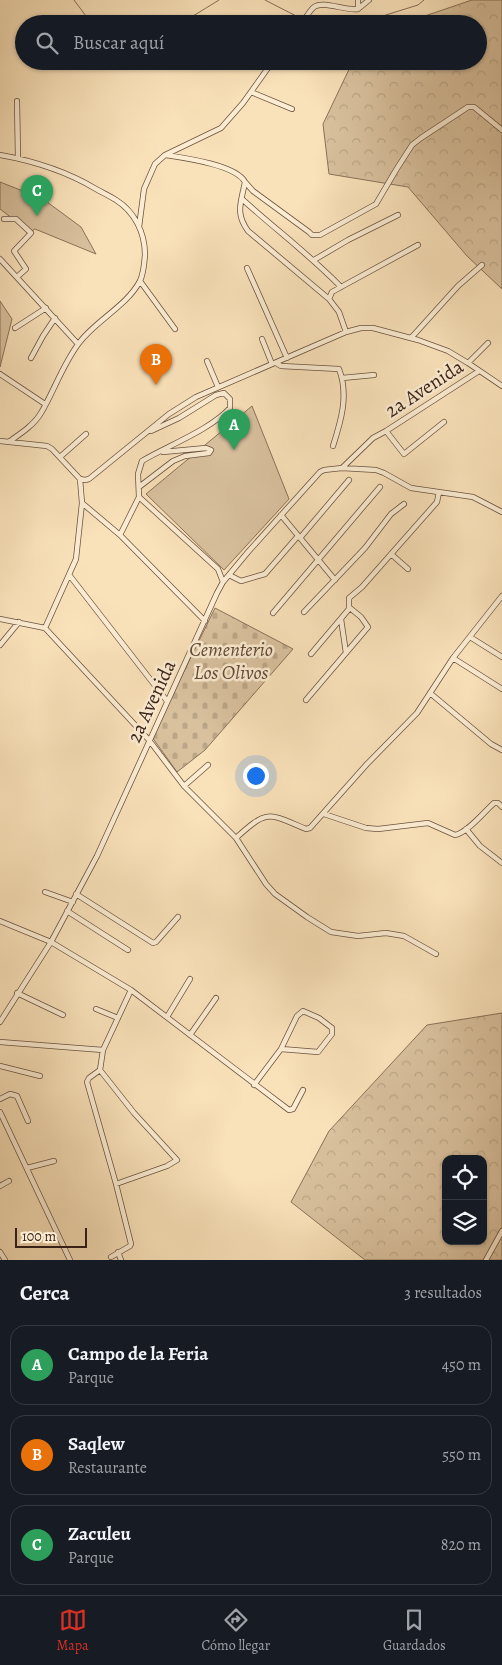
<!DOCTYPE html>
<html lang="es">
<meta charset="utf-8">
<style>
body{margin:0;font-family:Alegreya,serif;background:#242831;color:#f1f3f6}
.controls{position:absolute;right:15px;bottom:15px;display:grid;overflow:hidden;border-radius:10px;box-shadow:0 1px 4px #0004}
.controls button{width:45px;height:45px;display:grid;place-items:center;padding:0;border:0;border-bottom:1px solid #363941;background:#171b24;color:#f1f3f6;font:25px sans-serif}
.scale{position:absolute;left:15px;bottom:12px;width:72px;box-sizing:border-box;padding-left:5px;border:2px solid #3b2218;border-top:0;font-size:14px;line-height:18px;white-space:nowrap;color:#3b2218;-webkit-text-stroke:4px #fbecd2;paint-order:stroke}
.you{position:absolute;left:255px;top:775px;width:18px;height:18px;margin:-12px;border:4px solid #fff;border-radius:50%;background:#1a73e8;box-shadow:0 0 0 8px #1a73e833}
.badge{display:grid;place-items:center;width:32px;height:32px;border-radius:50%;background:#d93025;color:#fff;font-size:16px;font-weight:700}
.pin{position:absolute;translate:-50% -41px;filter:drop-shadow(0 1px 2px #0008)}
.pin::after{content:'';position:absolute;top:26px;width:18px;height:15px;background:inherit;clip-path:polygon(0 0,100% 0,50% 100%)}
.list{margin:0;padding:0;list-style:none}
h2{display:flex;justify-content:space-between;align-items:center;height:65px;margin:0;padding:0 20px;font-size:21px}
h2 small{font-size:16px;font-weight:400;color:#9ea1a6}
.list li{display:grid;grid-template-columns:32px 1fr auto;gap:15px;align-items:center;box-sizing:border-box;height:80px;margin:0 10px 10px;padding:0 10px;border:1px solid #363941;border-radius:15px}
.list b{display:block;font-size:19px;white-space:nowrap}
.list p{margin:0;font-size:16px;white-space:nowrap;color:#9ea1a6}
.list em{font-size:16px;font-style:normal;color:#9ea1a6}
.icon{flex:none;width:28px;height:28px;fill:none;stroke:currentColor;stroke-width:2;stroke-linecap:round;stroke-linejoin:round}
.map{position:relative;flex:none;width:502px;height:1260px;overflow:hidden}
.search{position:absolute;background:#171b24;box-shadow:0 1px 4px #0004;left:15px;right:15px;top:15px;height:55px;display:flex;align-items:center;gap:12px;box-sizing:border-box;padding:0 18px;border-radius:28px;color:#9ea1a6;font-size:19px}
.sheet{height:335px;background:#171b24}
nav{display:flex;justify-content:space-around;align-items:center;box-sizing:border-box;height:70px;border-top:1px solid #363941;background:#171b24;font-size:14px;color:#9ea1a6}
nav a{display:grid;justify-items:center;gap:2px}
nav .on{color:#d93025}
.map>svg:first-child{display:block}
.forest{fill:url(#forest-crowns);stroke:#8a725b;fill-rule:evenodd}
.cemetery{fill:url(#cemetery-stones);stroke:#8a725b}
.green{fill:#d9c19e;stroke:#8a725b}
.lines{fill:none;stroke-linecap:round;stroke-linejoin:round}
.stream{stroke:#866e58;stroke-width:1}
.minor-casing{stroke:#6a5240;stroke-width:6}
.minor{stroke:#fbecd2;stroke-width:4.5}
.labels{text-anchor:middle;stroke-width:5;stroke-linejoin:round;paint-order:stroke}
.street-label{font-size:20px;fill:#3b2218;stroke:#fbecd2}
.park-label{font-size:20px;font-style:italic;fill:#624a3a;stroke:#fbecd2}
</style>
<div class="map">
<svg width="502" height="1260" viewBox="0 0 502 1260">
<defs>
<pattern id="forest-crowns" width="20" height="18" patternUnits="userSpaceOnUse" patternTransform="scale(1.25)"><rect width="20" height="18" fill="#d9c19e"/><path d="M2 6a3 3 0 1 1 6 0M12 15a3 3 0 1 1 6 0" fill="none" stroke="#bba687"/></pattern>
<pattern id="cemetery-stones" width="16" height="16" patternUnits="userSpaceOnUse" patternTransform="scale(1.25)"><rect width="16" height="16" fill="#d9c19e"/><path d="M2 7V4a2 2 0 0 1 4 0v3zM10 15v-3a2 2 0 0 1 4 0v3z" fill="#bba687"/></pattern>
</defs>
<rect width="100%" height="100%" fill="#f9e1b9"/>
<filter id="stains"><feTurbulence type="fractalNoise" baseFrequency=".004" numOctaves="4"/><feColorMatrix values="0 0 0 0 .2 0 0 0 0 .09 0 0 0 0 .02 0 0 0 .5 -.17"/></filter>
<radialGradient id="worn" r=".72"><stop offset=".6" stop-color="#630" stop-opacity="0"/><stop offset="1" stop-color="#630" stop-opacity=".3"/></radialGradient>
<path class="forest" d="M472 0H502V289L467 256 408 187 329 174 323 124 353 61H478V24H401Z
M502 1013V1260H365L291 1202 329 1131 427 1025ZM446 1159H483V1241H446Z"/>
<path class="cemetery" d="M215 608 293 649 205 750 177 772 152 737Z"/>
<path class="green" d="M0 182 43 199 81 227 96 254 35 229 30 232 0 209Z
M0 301 12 319 0 367Z
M252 406 289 499 224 570 146 494Z"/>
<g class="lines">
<path class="stream" d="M74 0 92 24
M265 0 302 19
M306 20 322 24
M180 24 219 0
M357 24 418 5 424 0"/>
<g class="minor-casing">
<path id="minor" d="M358 9 369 0
M302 24C305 19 309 11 314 7 323 0 345 11 358 9V0
M251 92 292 109
M17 101 18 158
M0 155C34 161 66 171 96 189 103 193 110 196 116 200 135 212 145 233 145 255 144 264 144 272 140 281 126 307 96 320 79 343 63 364 54 391 41 413 34 425 20 434 10 441
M165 155C185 158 236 165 245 182 241 203 235 213 248 231L329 299 339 312 346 332
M245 182 253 191 309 232 312 235H320L376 204 396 170 412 145 421 138 468 107H474L502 130
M242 199C275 229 310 255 341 287
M4 219H16L31 233 14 251 26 269 17 277
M139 227 144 189 155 164 165 155 221 128 243 103 273 61
M0 259 78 344
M314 260 348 240 398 215
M247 268 287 358
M140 281 175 329
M329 299 332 292 341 287 418 245
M15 328 46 308
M411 338 458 286 482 265
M262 339 272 364
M31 358 43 336 55 318
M207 361 218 387
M276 363 281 366 339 369C349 395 341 421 333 446
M468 363 488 343
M0 374 45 404
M342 378 374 375
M386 431 404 454 444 422
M0 441 47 446 52 449 80 479 82 503 76 559 45 628
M60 457 86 434
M342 468 373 438 386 431 479 371
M80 479 85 480 89 479 169 414 196 397 346 332 361 328H373L418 340 448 351 468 363 502 386
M139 487 173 461 185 456 209 453 211 450 206 448 163 452
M139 497 218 569 223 582
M82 503 120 535 205 621
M281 515 335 580
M120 535 139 497 138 474 142 461C167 446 210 430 230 408V399L224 393 216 395 179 418 151 431
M300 538 349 480
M391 554 408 569
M229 575 241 581 265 574 298 536
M70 576 167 701
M304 612 365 548 391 514 404 504
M273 613 380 487
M0 619 45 628 149 740 184 786 236 838 266 884 275 894 307 917 331 932 358 936 386 933 404 936 436 954
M341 619 346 653
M470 637 502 657
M0 645 19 622
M311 654 349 609V598L362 587 437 502 439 492
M453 658 502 689
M430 693 491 744 502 750
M306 700 368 627 361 617 350 608
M184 786 208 765
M324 814 366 828 378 829 428 823 455 835C467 833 484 812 494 803H498L502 807
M466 829 480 846 502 863
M236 838C268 809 268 813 306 829L310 828 367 764 417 713 453 658 502 596
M45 892 73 902
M76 894 153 943 156 942 178 917
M67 911 128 950
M0 921 51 942 131 990 289 1110 293 1109 303 1090
M17 993 63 1015
M96 1009 118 1018
M167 1017 190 979
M0 1022 51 942 97 856 217 593 223 582 248 552 320 472 324 470 342 468 376 470 384 473 411 488 473 497 502 512
M190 1035 216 998
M0 1042 103 1050
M0 1066 40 1076
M100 1070 89 1078 87 1082 116 1184 131 1244 130 1246 111 1257
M254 1085 281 1049 318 1052 332 1034V1028L319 1018 303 1011 297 1016 281 1049
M0 1099 10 1094 17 1096 28 1121
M0 1112 70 1260
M27 1168 54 1161
M116 1184 167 1166 177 1160 134 1113 100 1070 103 1050 131 990
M0 1186 9 1181
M0 1252 5 1260
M118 1252 121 1260
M486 1260 502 1231"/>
</g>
<use href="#minor" class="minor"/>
</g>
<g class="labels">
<g class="street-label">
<text transform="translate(424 388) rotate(-33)" y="7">2a Avenida</text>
<text transform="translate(151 701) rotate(-65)" y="7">2a Avenida</text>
</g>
<g class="park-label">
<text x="231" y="656">Cementerio<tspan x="231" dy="23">Los Olivos</tspan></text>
</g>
</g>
<rect width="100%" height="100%" filter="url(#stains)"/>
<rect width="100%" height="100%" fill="url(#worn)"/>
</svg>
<div class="controls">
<button><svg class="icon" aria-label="locate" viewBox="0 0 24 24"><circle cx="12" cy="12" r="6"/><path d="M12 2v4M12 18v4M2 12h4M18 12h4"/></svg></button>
<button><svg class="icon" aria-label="layers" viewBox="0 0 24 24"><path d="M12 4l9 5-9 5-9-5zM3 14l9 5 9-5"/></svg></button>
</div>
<div class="scale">100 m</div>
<div class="you"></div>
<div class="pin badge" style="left:234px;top:450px;background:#2e9e5b">A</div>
<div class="pin badge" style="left:156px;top:385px;background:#e8710a">B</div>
<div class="pin badge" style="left:37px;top:216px;background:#2e9e5b">C</div>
<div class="search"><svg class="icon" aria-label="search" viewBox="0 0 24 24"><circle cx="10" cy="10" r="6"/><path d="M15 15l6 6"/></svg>Buscar aquí</div>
</div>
<section class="sheet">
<h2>Cerca<small>3 resultados</small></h2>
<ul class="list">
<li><span class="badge" style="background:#2e9e5b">A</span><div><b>Campo de la Feria</b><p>Parque</p></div><em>450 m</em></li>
<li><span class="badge" style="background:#e8710a">B</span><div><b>Saqlew</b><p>Restaurante</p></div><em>550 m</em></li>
<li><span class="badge" style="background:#2e9e5b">C</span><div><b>Zaculeu</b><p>Parque</p></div><em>820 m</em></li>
</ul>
</section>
<nav>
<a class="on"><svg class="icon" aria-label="map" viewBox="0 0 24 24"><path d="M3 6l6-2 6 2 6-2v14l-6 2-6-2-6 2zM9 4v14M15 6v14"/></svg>Mapa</a>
<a><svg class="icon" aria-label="directions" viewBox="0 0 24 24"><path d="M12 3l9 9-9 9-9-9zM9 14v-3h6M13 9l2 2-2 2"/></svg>Cómo llegar</a>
<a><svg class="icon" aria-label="saved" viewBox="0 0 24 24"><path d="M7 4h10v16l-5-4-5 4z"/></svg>Guardados</a>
</nav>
